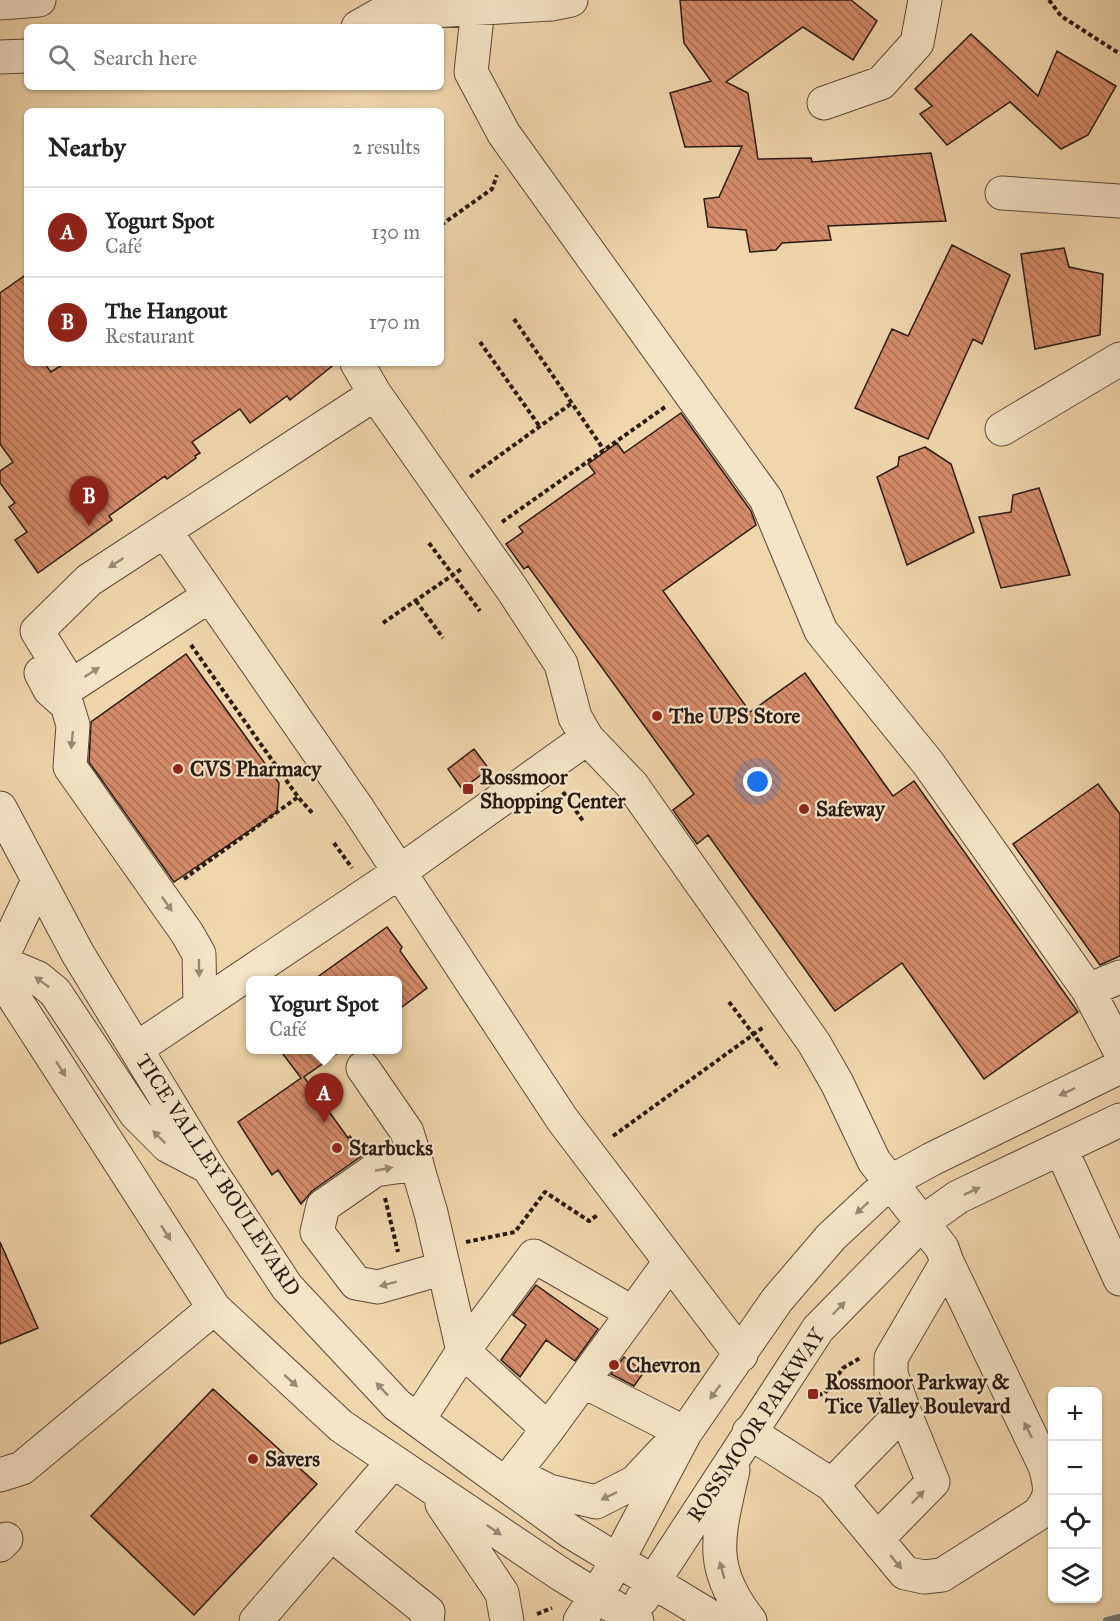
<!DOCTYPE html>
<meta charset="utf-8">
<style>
body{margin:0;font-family:"IM FELL Great Primer",serif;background:#f6f6f6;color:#222}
.controls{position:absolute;right:18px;bottom:18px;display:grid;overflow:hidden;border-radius:9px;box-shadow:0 2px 4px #0004}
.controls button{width:54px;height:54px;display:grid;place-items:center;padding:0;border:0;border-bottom:2px solid #e0e0e0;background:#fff;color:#222;font:30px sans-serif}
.you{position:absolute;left:758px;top:782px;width:21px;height:21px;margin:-15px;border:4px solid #fff;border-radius:50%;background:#1a73e8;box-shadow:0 0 0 9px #1a73e833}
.badge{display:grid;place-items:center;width:39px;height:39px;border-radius:50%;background:#8f2418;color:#fff;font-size:20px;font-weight:700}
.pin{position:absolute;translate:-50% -50px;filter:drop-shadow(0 2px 3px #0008)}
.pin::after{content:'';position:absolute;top:32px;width:21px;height:18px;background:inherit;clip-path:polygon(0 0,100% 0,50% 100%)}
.popup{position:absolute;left:246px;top:976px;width:156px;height:78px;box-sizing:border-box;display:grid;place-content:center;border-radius:9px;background:#fff;filter:drop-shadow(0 2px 4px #0005);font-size:20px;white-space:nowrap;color:#767676}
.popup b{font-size:22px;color:#222}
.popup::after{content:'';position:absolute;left:50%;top:100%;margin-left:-12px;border:12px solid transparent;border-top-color:#fff}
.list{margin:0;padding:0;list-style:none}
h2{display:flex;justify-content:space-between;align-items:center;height:78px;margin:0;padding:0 24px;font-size:26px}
h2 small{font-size:20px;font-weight:400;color:#767676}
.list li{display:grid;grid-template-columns:39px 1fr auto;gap:18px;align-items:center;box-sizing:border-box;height:90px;padding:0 24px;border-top:2px solid #e0e0e0}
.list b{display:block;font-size:22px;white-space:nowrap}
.list p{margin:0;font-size:20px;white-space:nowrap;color:#767676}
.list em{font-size:20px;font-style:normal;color:#767676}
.icon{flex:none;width:33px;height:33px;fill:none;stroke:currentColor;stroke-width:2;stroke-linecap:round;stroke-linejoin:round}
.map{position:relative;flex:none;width:1120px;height:1621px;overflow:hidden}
.search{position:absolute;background:#fff;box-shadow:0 2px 4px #0004;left:24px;top:24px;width:420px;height:66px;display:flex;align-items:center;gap:15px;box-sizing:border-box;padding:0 21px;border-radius:9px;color:#767676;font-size:22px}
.panel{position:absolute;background:#fff;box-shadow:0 2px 4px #0004;left:24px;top:108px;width:420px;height:258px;border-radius:9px}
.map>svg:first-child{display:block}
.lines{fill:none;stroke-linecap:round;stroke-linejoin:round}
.stream{stroke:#717875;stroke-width:8}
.building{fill:url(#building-back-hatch);stroke:#291a13;stroke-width:1.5}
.minor-casing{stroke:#5b4939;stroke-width:35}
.path{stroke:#291a13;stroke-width:4;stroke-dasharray:4.5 3;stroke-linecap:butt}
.minor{stroke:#f5e4c8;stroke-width:33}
.oneway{fill:#998977}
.poi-dot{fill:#8f2418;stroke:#f5e4c8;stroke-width:2}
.labels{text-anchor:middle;stroke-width:4.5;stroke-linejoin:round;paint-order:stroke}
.poi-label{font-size:21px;font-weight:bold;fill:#291a13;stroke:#f5e4c8;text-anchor:start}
.street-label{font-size:21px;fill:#291a13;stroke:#f5e4c8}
</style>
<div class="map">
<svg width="1120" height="1621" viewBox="0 0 1120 1621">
<defs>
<pattern id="building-back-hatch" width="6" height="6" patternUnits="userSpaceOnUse" patternTransform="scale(1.5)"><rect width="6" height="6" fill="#d58b69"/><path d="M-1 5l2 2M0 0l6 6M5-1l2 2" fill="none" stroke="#ad7155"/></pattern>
</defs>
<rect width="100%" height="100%" fill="#f0d6ab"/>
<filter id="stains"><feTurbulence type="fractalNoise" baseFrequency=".00333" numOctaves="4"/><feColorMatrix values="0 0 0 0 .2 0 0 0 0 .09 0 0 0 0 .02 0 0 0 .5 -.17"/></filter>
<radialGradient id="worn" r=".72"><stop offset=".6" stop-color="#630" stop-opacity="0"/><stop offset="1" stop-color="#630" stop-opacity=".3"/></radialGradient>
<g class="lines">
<path class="stream" d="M1107 1621 1120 1618"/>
</g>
<path class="building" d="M680 0H851L877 21 853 60 803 27 726 82 748 93 758 159 811 158 812 162 931 153 946 221 828 226 831 240 782 243 776 250 750 252 746 230 708 227 704 199 719 197 742 146 685 147 670 93 711 81 684 43Z
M971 34 1038 96 1057 51 1116 86 1088 135 1061 149 1010 102 947 145 920 114 932 106 915 89Z
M952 245 1010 275 982 344 973 339 928 439 855 408 892 329 908 336Z
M1064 248 1069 267 1103 274 1100 335 1035 349 1021 254Z
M27 274V363H44L51 372 65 363H336L290 400 287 396 250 423 240 409 192 442 200 453 195 456 196 458 167 479 165 476 109 516 112 520 38 573 15 540 27 532 9 507 15 503 0 483V471L13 462 0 444V293Z
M681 413 751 511 756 525 663 591 750 712 805 673 893 796 914 781 1078 1012 984 1079 902 963 835 1011 708 835 697 844 673 810 694 794 528 566 524 569 506 544 523 532 519 527 595 473 588 464 617 443 624 453Z
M925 447 951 464 974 532 907 565 877 477 898 466 899 457Z
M1039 488 1070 575 1001 588 979 517 1011 512 1013 495Z
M186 654 279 783 277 812 174 882 89 762 91 722Z
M474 749 489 769 462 789 448 769Z
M1098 784 1120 814V956L1100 965 1013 844Z
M387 927 402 947 400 951 427 988 398 1010V981H312Z
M280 1050H342L304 1077 348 1138 350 1136 363 1155 312 1191 301 1204 278 1170 272 1175 238 1122 301 1078Z
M0 1242 38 1328 0 1344Z
M536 1285 598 1329 575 1361 546 1340 520 1377 501 1360 526 1325 513 1315Z
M624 1357 644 1372 634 1386 611 1374Z
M213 1389 317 1484 194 1615 91 1516Z"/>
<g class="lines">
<g class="minor-casing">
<path id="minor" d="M0 3 39 0
M478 8 471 72 504 134 766 499 821 631 928 763 1088 990 1120 1051
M358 27 381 14 551 4 571 0
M0 57 27 56
M824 103 881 83 917 43 925 0
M1002 193 1120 201
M357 363 375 394 512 589 561 664 575 717 587 738 632 785 814 1043 837 1083 874 1161 942 1248 947 1262 891 1358V1374L904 1411
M1002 429 1120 359
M165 531 358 809 562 1119 741 1355
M209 596 71 686 37 631 89 580 375 394
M41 673 50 690 67 705 73 725 70 767 187 933 199 954 200 1006
M0 808 78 954 208 1167 287 1287 397 1405 571 1532 718 1621
M0 961 37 883
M0 962 38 978 55 992 136 1114 168 1146 208 1167
M0 964 13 996 214 1308 341 1426 562 1575 637 1621
M1088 990 1120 977
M136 1049 398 873 587 738
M363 1068 407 1132 431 1213 463 1351 418 1420
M1061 1149 1120 1279
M417 1164 375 1170 323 1206 317 1232 356 1283 378 1287 444 1268
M633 1313 534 1256 463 1351 548 1429 670 1262
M583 1381 685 1433
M749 1432 832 1485
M733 1470C719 1534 706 1566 750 1621
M513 1474 548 1429
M0 1475 22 1468 214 1308
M517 1475 549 1491 596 1502 635 1482 664 1451
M442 1504 502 1593 507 1621
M331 1534 428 1612 427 1621
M877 1539 933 1482 904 1411 832 1485 905 1573 924 1577 942 1575 1038 1514C1053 1496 1051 1488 1045 1466L947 1262
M0 1545 6 1539
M642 1599 818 1329 923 1222 958 1197 1120 1120
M256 1621 393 1462
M580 1621 618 1560 685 1433 777 1300 831 1237 890 1182 932 1159 1120 1067"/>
</g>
<path class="path" d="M1049 0 1061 16 1120 54
M441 225 492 189 497 175
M514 319 604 450
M480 342 540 427
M470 477 572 403
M502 522 665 407
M429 543 480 611
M416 601 443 638
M383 623 463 568
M191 645 298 797 314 815
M563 792 583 821
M334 843 352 868
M184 879 298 797
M729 1002 779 1068
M613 1136 765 1026
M385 1198 398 1252
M466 1242 515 1232 545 1192 589 1221 599 1214
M811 1398 825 1393 843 1368 862 1357
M537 1614 552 1608"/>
<use href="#minor" class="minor"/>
</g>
<defs><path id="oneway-solid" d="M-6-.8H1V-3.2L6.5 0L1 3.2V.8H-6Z" transform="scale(1.5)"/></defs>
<g class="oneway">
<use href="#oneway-solid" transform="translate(116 563) rotate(147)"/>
<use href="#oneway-solid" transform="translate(92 672) rotate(-33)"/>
<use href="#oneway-solid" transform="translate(72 740) rotate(96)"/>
<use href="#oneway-solid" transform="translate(167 904) rotate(55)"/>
<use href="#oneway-solid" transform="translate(199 968) rotate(89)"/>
<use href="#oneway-solid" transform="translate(42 982) rotate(-144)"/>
<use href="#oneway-solid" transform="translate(61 1069) rotate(57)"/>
<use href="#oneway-solid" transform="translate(1067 1092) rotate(155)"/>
<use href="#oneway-solid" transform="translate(159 1137) rotate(-135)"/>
<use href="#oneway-solid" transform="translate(384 1169) rotate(-11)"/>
<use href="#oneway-solid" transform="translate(972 1191) rotate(-25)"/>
<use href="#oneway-solid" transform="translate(862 1208) rotate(137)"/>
<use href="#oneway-solid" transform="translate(166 1233) rotate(57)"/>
<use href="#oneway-solid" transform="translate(388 1284) rotate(165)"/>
<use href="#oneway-solid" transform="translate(839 1308) rotate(-46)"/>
<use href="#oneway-solid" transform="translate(291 1381) rotate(42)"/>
<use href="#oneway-solid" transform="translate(382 1389) rotate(-133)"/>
<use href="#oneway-solid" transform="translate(715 1392) rotate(126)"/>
<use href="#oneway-solid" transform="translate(1028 1430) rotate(-116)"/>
<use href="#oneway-solid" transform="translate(609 1496) rotate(154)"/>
<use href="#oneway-solid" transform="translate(918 1497) rotate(-46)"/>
<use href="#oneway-solid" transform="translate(494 1530) rotate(34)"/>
<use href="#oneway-solid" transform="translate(896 1562) rotate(50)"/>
<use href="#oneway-solid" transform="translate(722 1570) rotate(-105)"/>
</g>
<g class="poi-dot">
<circle cx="657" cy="716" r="6"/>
<circle cx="178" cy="769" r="6"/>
<rect x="462" y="783" width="12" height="12" rx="3"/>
<circle cx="804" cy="809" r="6"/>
<circle cx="337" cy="1148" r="6"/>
<circle cx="614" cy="1365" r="6"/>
<rect x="807" y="1388" width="12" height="12" rx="3"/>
<circle cx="253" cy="1459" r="6"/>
</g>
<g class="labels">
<g class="poi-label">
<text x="669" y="723">The UPS Store</text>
<text x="190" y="776">CVS Pharmacy</text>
<text x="480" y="784">Rossmoor<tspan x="480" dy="24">Shopping Center</tspan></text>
<text x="816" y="816">Safeway</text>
<text x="349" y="1155">Starbucks</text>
<text x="626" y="1372">Chevron</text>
<text x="825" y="1389">Rossmoor Parkway &amp;<tspan x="825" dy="24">Tice Valley Boulevard</tspan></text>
<text x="265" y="1466">Savers</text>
</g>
<g class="street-label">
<text transform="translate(218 1175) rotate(57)" y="7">TICE VALLEY BOULEVARD</text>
<text transform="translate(756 1425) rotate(-56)" y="7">ROSSMOOR PARKWAY</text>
</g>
</g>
<rect width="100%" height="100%" filter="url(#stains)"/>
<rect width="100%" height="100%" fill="url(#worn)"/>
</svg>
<div class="controls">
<button>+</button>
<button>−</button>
<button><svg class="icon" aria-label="locate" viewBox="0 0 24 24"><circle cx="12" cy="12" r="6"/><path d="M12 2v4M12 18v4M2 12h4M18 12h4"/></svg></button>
<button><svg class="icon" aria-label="layers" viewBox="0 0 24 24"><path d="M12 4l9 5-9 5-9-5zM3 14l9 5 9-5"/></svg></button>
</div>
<div class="you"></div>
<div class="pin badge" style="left:324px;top:1123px">A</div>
<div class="popup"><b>Yogurt Spot</b>Café</div>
<div class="pin badge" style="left:89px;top:526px">B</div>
<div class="search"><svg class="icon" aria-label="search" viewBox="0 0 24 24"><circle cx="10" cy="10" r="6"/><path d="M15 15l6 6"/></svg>Search here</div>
<section class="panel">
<h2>Nearby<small>2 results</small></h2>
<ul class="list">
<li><span class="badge">A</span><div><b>Yogurt Spot</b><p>Café</p></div><em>130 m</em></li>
<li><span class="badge">B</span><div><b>The Hangout</b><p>Restaurant</p></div><em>170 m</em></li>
</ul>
</section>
</div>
